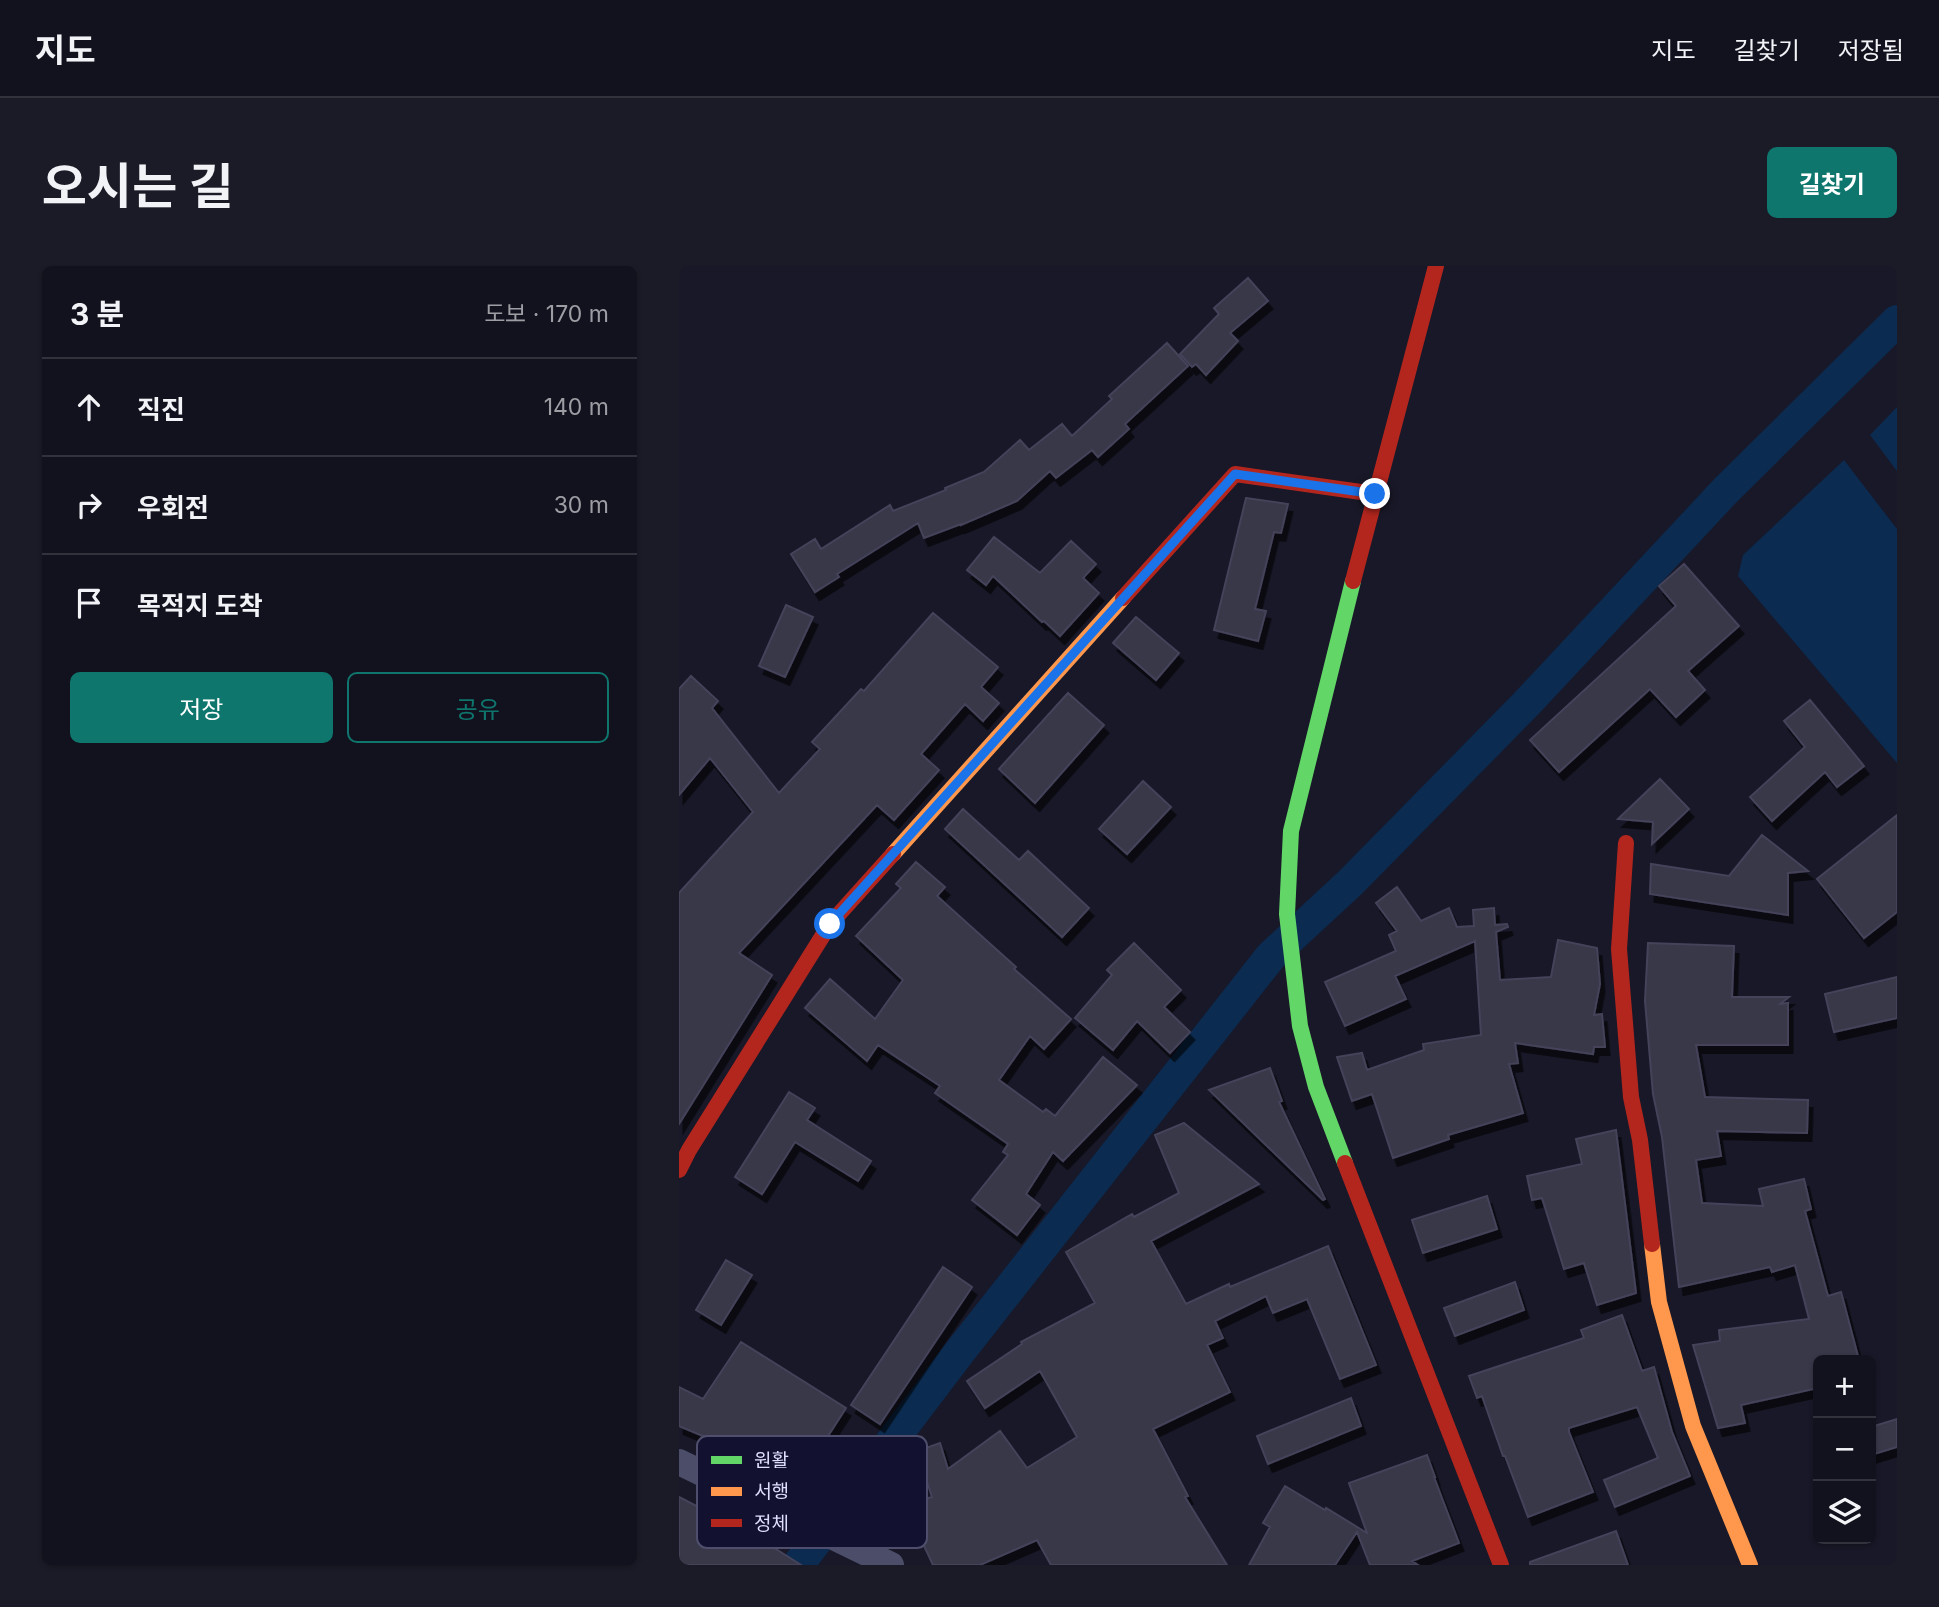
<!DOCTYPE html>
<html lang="ko">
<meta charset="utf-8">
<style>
body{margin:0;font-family:Inter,"Noto Sans KR",sans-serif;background:#1b1b27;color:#f1f3f6}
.controls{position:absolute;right:21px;bottom:21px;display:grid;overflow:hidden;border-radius:10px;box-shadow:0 2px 5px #0004}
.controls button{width:63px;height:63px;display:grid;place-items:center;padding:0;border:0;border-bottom:2px solid #31323c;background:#12121e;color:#f1f3f6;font:35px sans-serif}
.stop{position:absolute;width:21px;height:21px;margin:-16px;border:5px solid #1a73e8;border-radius:50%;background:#fff}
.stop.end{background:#1a73e8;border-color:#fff;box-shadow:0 2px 7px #0008}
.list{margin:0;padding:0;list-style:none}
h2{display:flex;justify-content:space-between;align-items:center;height:91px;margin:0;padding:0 28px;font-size:30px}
h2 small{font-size:23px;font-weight:400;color:#9c9ea4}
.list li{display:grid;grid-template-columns:46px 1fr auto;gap:21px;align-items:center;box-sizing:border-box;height:98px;padding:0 28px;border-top:2px solid #31323c}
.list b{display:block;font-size:26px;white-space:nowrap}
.list em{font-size:23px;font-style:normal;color:#9c9ea4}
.actions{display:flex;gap:14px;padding:21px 28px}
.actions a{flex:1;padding:16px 0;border:2px solid #0f766e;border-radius:10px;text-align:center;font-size:24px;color:#0f766e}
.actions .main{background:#0f766e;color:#fff}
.icon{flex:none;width:38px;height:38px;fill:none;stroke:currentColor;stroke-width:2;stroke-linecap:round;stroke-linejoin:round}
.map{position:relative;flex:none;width:1218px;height:1299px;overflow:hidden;border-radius:10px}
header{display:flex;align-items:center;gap:42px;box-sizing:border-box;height:98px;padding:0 35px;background:#12121e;border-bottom:2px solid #31323c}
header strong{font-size:33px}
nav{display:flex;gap:38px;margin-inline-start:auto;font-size:24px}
.intro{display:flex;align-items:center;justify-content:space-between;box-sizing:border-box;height:168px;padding:0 42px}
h1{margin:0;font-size:49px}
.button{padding:18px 32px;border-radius:10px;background:#0f766e;color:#fff;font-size:24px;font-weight:700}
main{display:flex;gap:42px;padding:0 42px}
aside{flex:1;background:#12121e;border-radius:10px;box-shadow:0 2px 5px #0004}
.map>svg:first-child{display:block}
.water{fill:#0b2b50}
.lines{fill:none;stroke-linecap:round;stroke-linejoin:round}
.canal{stroke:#0b2b50;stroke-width:32}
.building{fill:#373749;stroke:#44435a;stroke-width:2;filter:url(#shadow)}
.street{stroke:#4c4e69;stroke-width:26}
.fast{stroke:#63d668;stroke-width:16}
.slow{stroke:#ff974d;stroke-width:16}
.jam{stroke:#b3261e;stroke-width:16}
.route{stroke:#1a73e8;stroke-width:9}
.key{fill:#12112f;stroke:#4f4e6d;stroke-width:2}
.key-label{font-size:19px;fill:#dedeff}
</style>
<header>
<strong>지도</strong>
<nav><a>지도</a><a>길찾기</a><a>저장됨</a></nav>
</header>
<div class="intro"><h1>오시는 길</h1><a class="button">길찾기</a></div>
<main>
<aside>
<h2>3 분<small>도보 · 170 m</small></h2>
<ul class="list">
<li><svg class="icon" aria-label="ahead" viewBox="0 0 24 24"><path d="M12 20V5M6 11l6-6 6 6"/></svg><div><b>직진</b></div><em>140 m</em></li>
<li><svg class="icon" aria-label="right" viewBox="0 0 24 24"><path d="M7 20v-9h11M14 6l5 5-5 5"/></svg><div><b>우회전</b></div><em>30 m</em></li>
<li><svg class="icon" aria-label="arrive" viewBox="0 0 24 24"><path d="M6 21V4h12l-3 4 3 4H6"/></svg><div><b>목적지 도착</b></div></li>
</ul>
<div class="actions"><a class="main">저장</a><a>공유</a></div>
</aside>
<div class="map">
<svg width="1218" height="1299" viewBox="0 0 1218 1299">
<defs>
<filter id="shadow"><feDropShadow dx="4.5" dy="8" stdDeviation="0" flood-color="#0009"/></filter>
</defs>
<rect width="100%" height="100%" fill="#181828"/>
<path class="water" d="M1218 141V205L1191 169Z
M1165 194 1218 263V497L1059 310 1064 289Z"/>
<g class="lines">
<path class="canal" d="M119 1299 279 1088 592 690 671 617 847 438 1047 224 1218 55"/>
</g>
<path class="building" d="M569 12 589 35 551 67 559 75 527 109 517 98 513 101 501 88 540 48 535 42Z
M488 77 509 100 446 158 450 163 419 191 413 184 377 212 371 205 338 235 282 259V258L245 272 239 257 158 308 160 311 136 326 112 288 136 273 142 283 211 239 214 245 267 224 266 222 305 206 341 174 350 184 383 158 393 170 433 133 430 130Z
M567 232 609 238 602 267 595 266 576 343 587 345 579 375 535 364Z
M315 271 361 307 392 275 417 298 404 312 420 327 381 370 365 355 363 356 314 310 307 319 288 304Z
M1005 298 1060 360 1009 405 1026 424 997 451 971 423 880 506 851 474 997 340 980 320Z
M107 339 134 351 106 411 80 400Z
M254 347 319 401 302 421 320 437 304 455 286 438 242 488 260 504 215 554 198 539 60 687 93 709 0 858V627L74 546 31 492 0 529V423L12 410 39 435 33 442 100 527 141 483 133 476 182 423 185 425Z
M457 351 500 387 477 414 434 377Z
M389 427 425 459 356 537 320 503Z
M1131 434 1185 500 1158 521 1146 506 1093 555 1071 531 1126 481 1105 455Z
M981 513 1010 543 973 578 974 556 939 553Z
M464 515 492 541 448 588 420 563Z
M284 543 340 594 349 585 410 642 383 671 266 563Z
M1218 549V646L1185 672 1138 613Z
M1083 569 1129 605 1109 607V649L971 628 972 598 1050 610Z
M237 596 266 621 258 630 337 701 335 703 392 753 365 783 351 770 320 814 364 846 367 843 376 850 424 791 458 819 384 895 374 886 347 928 361 939 338 969 293 934 329 889 324 886 329 878 256 827 261 820 199 779 188 795 126 742 151 713 196 753 224 714 177 670 222 622 217 618Z
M718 621 742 655 770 642 778 661 795 660 794 644 815 642 816 659 828 658 829 661 817 666 821 714 872 711 879 674 918 682 921 718 915 749 923 748 926 781H915L914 788 836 777 839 797 830 798 844 847 769 869 770 873 714 892 693 828 673 835 658 791 683 787 688 804 745 784 744 778 802 769 796 675 716 710 727 733 666 760 646 716 717 685 710 669 718 665 697 637Z
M455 677 502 724 485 741 511 766 491 787 458 755 434 784 396 752 433 709 428 704Z
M969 677 1055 680 1053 731H1110L1101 738 1109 737V779H1017L1026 831 1129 834 1128 867 1038 865 1042 890 1017 894 1023 937 1084 940 1080 923 1125 913 1132 943 1126 945 1149 1030 1162 1026 1180 1094H1139V1122L1062 1139 1066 1157 1039 1162 1014 1079 1041 1075 1040 1064 1130 1053 1116 999 1093 1006 1091 1001 1000 1021 983 871 974 828 966 735Z
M1218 711V752L1155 766 1146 728Z
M591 802 603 835 600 836 646 933 644 934 530 824Z
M110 826 136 842 128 854 192 895 179 915 116 876 83 928 56 911Z
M505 857 580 918 472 975 507 1038 550 1018 551 1021 649 980 697 1099 661 1113 628 1033 594 1047 587 1030 536 1055 544 1072 528 1079 551 1126 474 1163 509 1230 506 1231 548 1299H372L358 1274 301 1299H254L226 1239 253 1231 238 1185 261 1177 269 1203 321 1165 348 1202 398 1171 361 1105 306 1142 288 1115 343 1078 342 1076 416 1037 387 986 453 948 455 951 500 927 476 869Z
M937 864 957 1027 918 1039 905 997 885 1003 863 932 853 934 848 910 903 898 897 873Z
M808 930 818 963 744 987 733 954Z
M47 994 73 1009 42 1059 17 1044Z
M264 1001 293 1021 201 1158 172 1139Z
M836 1016 845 1044 776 1070 765 1042Z
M943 1049 963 1105 975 1101 993 1166 1011 1210 936 1241 925 1214 979 1192 958 1141 890 1162V1166L914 1226 849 1251 826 1190H824L803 1130 798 1132 790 1110 905 1072 902 1064Z
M62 1076 167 1142 138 1187 143 1190 124 1218 76 1185 74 1191 0 1160V1121L24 1133Z
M672 1132 682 1160 589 1198 578 1170Z
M1218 1153V1181L1192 1189V1161Z
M748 1189 756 1211H755L780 1277 733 1295 739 1299H691L678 1266 656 1299H570L591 1261 584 1257 606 1220 646 1244 647 1242 688 1267 670 1217Z
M0 1231 58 1261 59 1259 122 1299H0Z
M937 1265 949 1299H851V1296Z"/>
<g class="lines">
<path class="street" d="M0 1196 212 1299"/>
<path class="fast" d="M666 897 637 821 621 760 608 648 612 565 674 315"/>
<path class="slow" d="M214 588 444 332
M973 978 980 1036 1014 1160 1071 1299"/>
<path class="jam" d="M674 315 757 0
M444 332 556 208 696 228
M947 577 940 683 952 831 961 874 973 978
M666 897 822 1299
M0 904 10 884 151 658 214 588"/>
</g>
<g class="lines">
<path class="route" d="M151 658 556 208 696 228"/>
</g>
<rect x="18" y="1170" width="230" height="112" rx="10" class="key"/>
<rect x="32" y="1190" width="31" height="8" fill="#63d668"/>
<rect x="32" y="1221" width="31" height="9" fill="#ff974d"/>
<rect x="32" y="1253" width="31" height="8" fill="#b3261e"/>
<g class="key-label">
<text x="75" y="1201">원활</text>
<text x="75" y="1232">서행</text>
<text x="75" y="1264">정체</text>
</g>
</svg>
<div class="controls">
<button>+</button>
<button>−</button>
<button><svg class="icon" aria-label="layers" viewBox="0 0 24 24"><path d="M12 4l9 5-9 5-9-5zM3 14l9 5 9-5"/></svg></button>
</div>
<div class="stop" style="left:151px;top:658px"></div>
<div class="stop end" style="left:696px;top:228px"></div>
</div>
</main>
